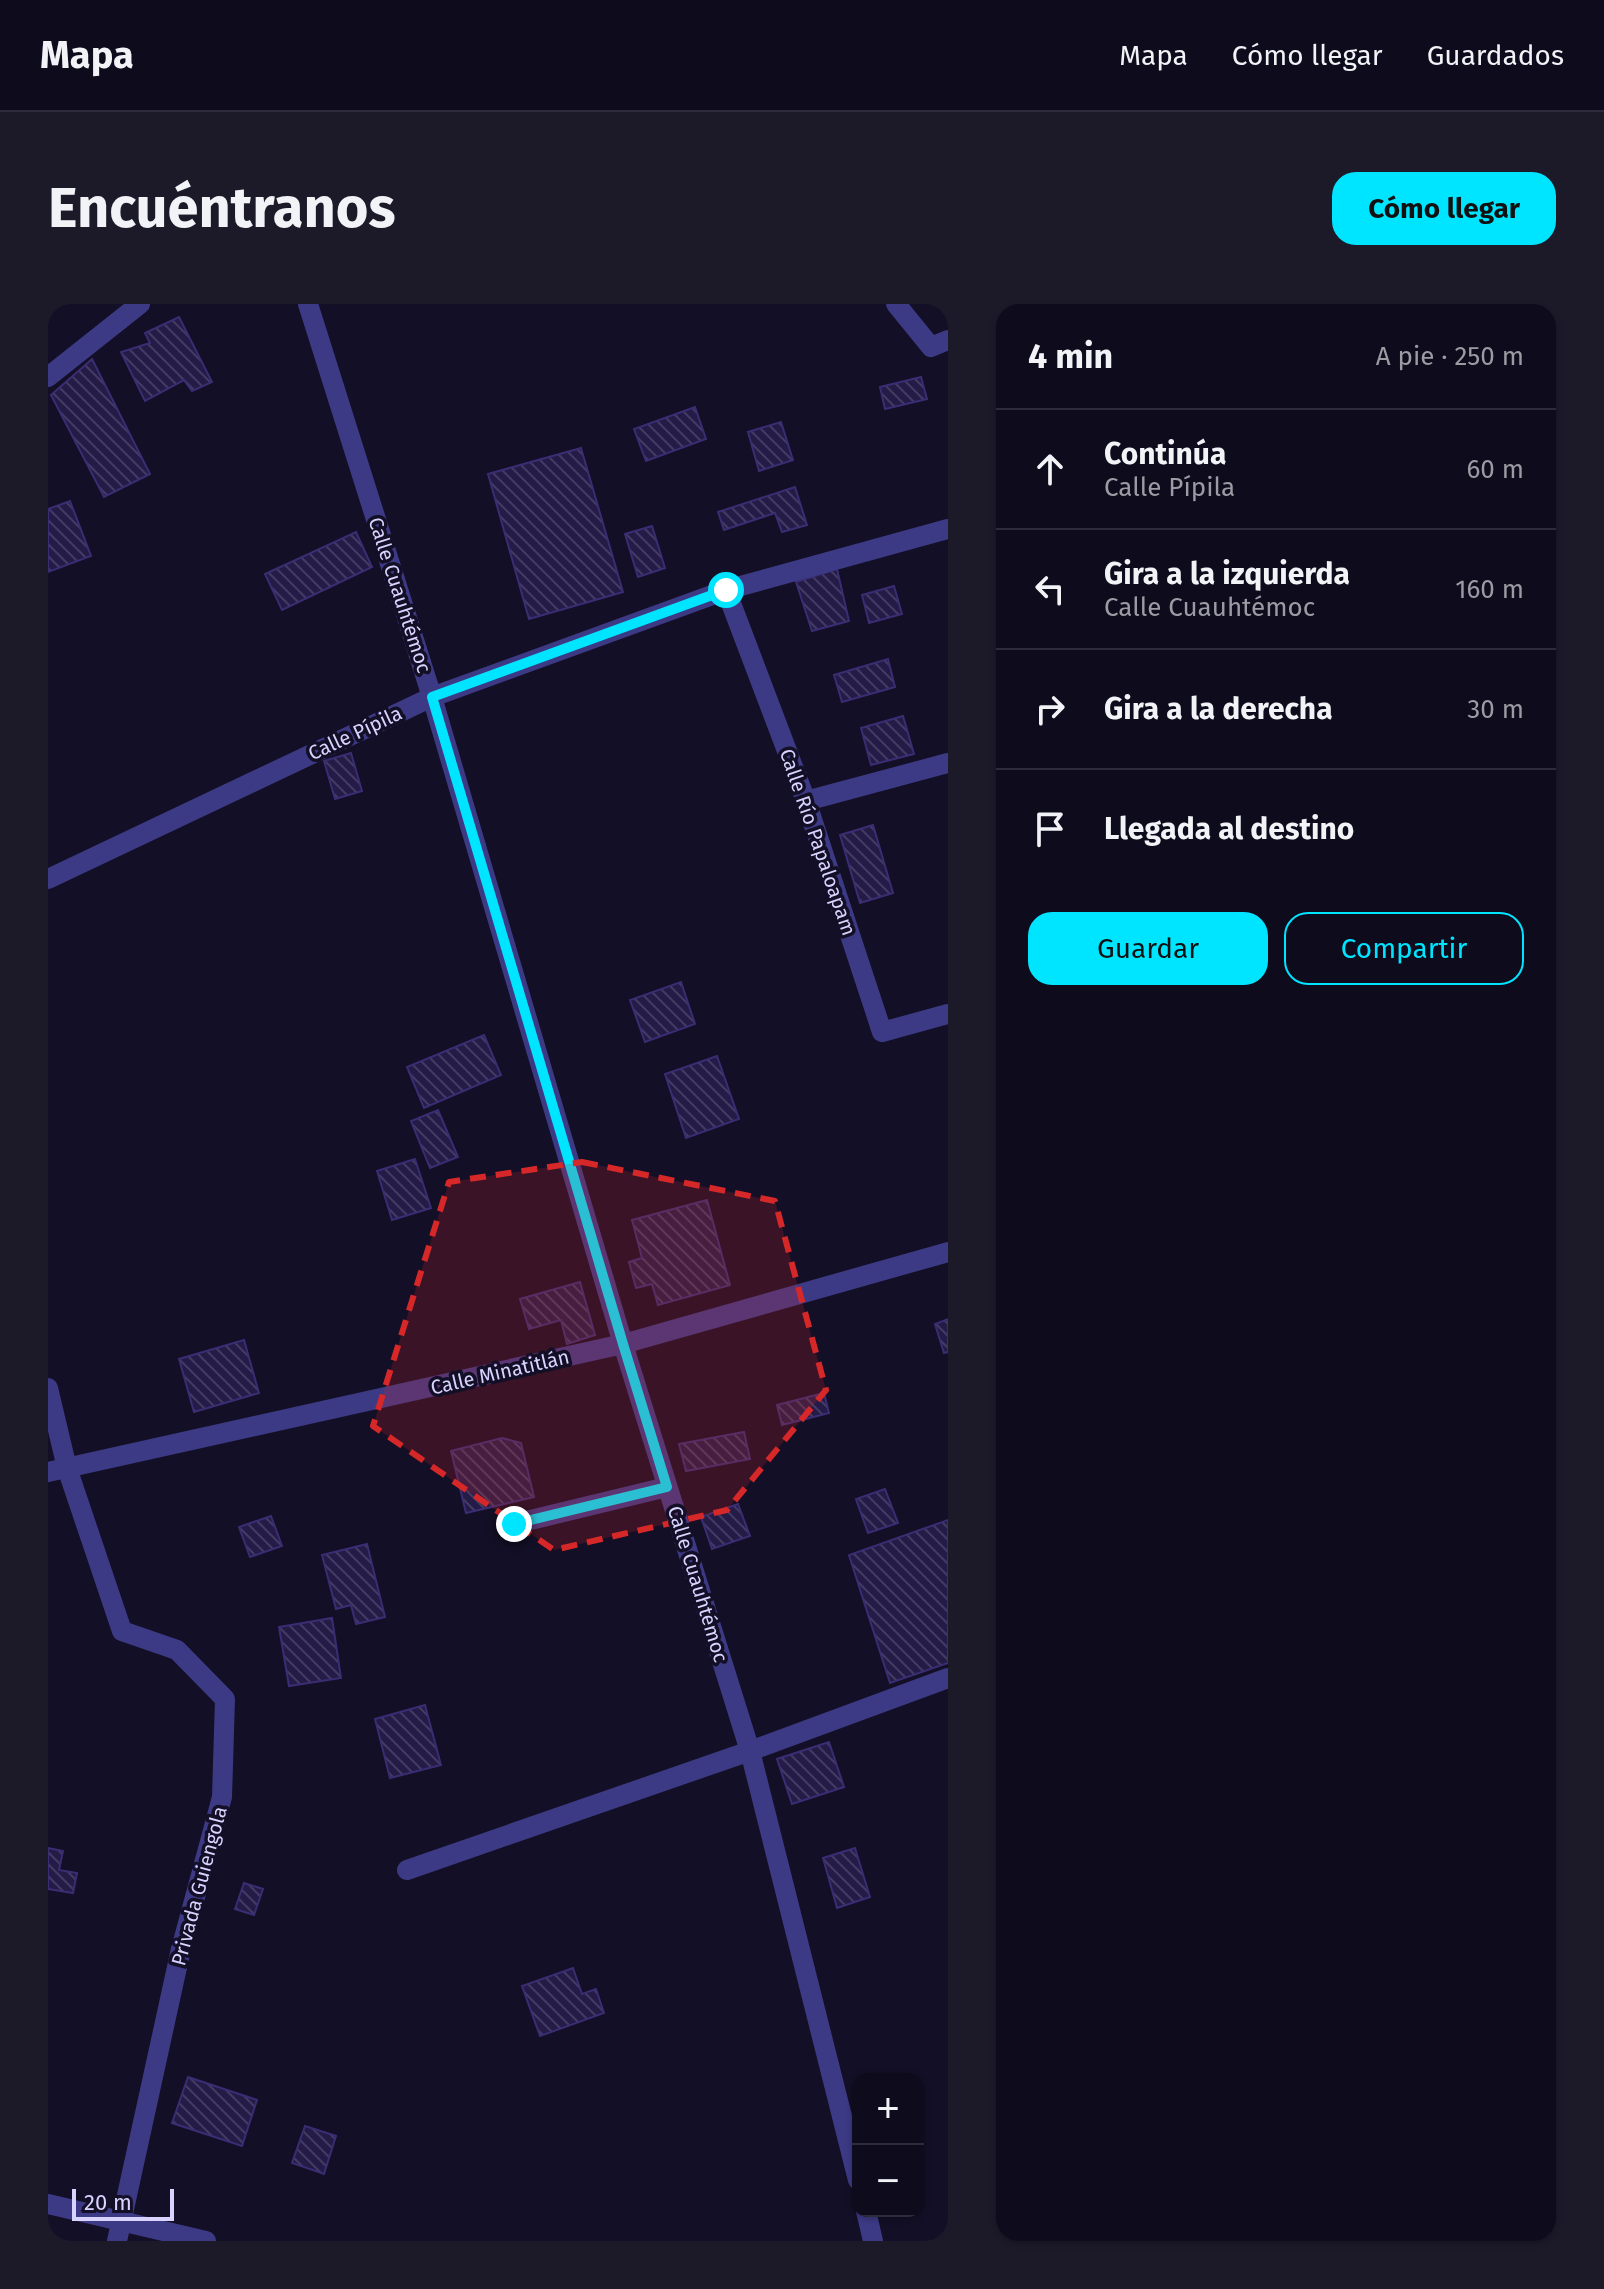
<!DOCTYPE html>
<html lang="es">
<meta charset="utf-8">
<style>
body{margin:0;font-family:"Fira Sans",sans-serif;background:#1c1929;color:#f1f3f6}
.controls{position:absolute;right:24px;bottom:24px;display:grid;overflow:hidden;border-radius:16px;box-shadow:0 2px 6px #0004}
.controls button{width:72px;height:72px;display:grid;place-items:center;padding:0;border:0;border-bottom:2px solid #2e2b3b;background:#0e0b1c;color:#f1f3f6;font:40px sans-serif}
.scale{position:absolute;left:24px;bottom:20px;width:102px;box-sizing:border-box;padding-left:8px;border:4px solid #d9d4ff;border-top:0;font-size:22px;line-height:28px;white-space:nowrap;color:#d9d4ff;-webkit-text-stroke:6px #130f26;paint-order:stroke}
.stop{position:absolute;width:24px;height:24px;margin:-18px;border:6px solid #00e5ff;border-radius:50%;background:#fff}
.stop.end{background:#00e5ff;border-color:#fff;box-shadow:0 2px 8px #0008}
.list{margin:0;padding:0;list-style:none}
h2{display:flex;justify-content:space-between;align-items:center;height:104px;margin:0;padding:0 32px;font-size:34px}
h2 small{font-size:26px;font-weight:400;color:#9b9ba3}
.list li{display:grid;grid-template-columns:52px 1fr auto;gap:24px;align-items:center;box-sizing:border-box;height:120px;padding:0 32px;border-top:2px solid #2e2b3b}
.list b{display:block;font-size:30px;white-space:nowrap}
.list p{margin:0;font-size:26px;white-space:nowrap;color:#9b9ba3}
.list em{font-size:26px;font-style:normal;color:#9b9ba3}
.actions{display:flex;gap:16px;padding:24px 32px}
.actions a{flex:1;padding:18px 0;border:2px solid #00e5ff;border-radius:24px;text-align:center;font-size:28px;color:#00e5ff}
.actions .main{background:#00e5ff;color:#111}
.icon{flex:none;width:44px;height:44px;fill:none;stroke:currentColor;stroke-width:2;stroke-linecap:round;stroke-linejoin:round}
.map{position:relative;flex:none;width:900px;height:1937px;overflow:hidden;border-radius:24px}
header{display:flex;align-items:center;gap:48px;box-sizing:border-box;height:112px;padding:0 40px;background:#0e0b1c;border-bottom:2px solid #2e2b3b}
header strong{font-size:38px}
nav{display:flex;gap:44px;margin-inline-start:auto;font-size:28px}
.intro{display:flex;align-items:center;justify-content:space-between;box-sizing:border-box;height:192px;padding:0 48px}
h1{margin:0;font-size:56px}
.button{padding:20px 36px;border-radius:24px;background:#00e5ff;color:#111;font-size:28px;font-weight:700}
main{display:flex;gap:48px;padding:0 48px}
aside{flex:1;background:#0e0b1c;border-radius:24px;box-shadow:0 2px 6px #0004}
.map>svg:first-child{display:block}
.building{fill:url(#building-back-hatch);stroke:#3b2d73;stroke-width:2}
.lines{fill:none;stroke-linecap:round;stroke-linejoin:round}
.service{stroke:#3d3a85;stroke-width:20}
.minor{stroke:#3d3a85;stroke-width:20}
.route{stroke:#00e5ff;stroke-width:10}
.marked{fill:#d62828;fill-opacity:0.2;stroke:#d62828;stroke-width:6;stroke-dasharray:16 10;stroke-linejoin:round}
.labels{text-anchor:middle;stroke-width:7;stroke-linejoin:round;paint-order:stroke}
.street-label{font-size:20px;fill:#d9d4ff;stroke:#130f26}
</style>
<header>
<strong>Mapa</strong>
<nav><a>Mapa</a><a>Cómo llegar</a><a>Guardados</a></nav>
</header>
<div class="intro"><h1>Encuéntranos</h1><a class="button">Cómo llegar</a></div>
<main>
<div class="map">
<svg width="900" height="1937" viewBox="0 0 900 1937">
<defs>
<pattern id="building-back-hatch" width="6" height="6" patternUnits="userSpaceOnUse" patternTransform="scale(2)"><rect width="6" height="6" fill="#241b47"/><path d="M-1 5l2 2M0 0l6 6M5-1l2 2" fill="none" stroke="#433b63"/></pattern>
</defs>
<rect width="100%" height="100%" fill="#130f26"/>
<path class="building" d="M131 13 164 78 144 87 136 76 97 97 73 48 102 39 97 29Z
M44 55 102 170 56 193 3 91Z
M873 73 879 95 837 105 832 83Z
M647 103 658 135 598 157 586 125Z
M733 118 745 156 711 167 700 128Z
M533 144 575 288 481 315 440 170Z
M747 183 759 221 734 228 727 209 676 226 670 208Z
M22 197 43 252 0 268V205Z
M604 222 617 264 590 273 577 230Z
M308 228 324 263 234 306 217 270Z
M789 265 801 317 764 327 748 278Z
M846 282 854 310 821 319 814 291Z
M840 355 847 383 794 398 786 371Z
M855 412 866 450 823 461 813 424Z
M303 449 314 487 287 495 276 457Z
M825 521 845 589 812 599 792 531Z
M633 678 647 720 597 738 582 696Z
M436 731 453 771 376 804 359 763Z
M669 752 691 815 638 834 617 770Z
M390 806 410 853 382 864 363 817Z
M367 855 383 904 344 916 329 867Z
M659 896 682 981 610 1001 604 980 588 984 581 958 594 954 584 916Z
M532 978 547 1031 519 1040 513 1016 481 1025 472 995Z
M900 1015V1048L896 1049 887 1020Z
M196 1036 211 1089 146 1108 131 1055Z
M776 1089 781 1109 734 1121 729 1101Z
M696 1128 702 1155 638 1167 631 1140Z
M454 1134 473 1139 486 1193 418 1209 403 1147Z
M837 1185 850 1219 820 1229 808 1195Z
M690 1200 702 1232 664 1245 653 1213Z
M223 1212 234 1242 202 1253 191 1223Z
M900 1216V1359L842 1379 801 1251Z
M319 1240 337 1313 308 1320 303 1301 288 1305 274 1251Z
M284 1314 293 1374 241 1382 231 1323Z
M377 1401 393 1461 342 1474 327 1415Z
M781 1438 796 1483 744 1500 729 1455Z
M0 1544 15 1547 11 1566 29 1569 25 1589 0 1585Z
M807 1544 822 1593 789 1604 775 1554Z
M196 1579 215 1585 206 1611 187 1605Z
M525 1664 534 1690 548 1685 556 1709 492 1732 474 1682Z
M140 1773 209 1796 194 1842 124 1819Z
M257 1822 288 1832 276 1870 244 1859Z"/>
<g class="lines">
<path class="service" d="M466 1220 619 1183"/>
<path class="minor" d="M260 0 384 393 575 1040 702 1447 810 1876
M848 0 883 43 900 36
M0 73 92 0
M678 286 758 497 834 728 900 710
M758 497 900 459
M0 575 384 393 678 286 900 225
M0 1084 19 1164 74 1327 129 1346 177 1395 174 1493 133 1645 69 1937
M0 1168 575 1040 900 948
M359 1566 702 1447 900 1374
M0 1900 158 1937
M818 1907 825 1937"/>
</g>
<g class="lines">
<path class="route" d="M466 1220 619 1183 575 1040 384 393 678 286"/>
</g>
<path class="marked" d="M534 858 727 897 778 1086 679 1206 506 1246 325 1122 401 878Z"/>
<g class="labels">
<g class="street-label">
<text transform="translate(352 291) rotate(72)" y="7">Calle Cuauhtémoc</text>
<text transform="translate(307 429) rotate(-25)" y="7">Calle Pípila</text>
<text transform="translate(770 538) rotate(71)" y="7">Calle Río Papaloapam</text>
<text transform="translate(452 1068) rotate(-13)" y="7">Calle Minatitlán</text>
<text transform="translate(650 1280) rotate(73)" y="7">Calle Cuauhtémoc</text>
<text transform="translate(151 1582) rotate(-75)" y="7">Privada Guiengola</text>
</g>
</g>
</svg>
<div class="controls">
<button>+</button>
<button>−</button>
</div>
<div class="scale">20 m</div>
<div class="stop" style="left:678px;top:286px"></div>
<div class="stop end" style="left:466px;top:1220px"></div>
</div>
<aside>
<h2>4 min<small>A pie · 250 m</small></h2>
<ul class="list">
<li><svg class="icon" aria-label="ahead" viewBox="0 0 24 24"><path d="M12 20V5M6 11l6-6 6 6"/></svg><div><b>Continúa</b><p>Calle Pípila</p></div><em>60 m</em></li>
<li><svg class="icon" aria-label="left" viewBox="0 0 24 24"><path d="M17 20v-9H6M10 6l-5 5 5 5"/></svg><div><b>Gira a la izquierda</b><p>Calle Cuauhtémoc</p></div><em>160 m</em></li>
<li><svg class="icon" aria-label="right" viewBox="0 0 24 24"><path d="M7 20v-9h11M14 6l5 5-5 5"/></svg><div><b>Gira a la derecha</b></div><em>30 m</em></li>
<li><svg class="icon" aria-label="arrive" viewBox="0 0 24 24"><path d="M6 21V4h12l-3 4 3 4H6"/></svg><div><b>Llegada al destino</b></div></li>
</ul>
<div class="actions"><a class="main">Guardar</a><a>Compartir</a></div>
</aside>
</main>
